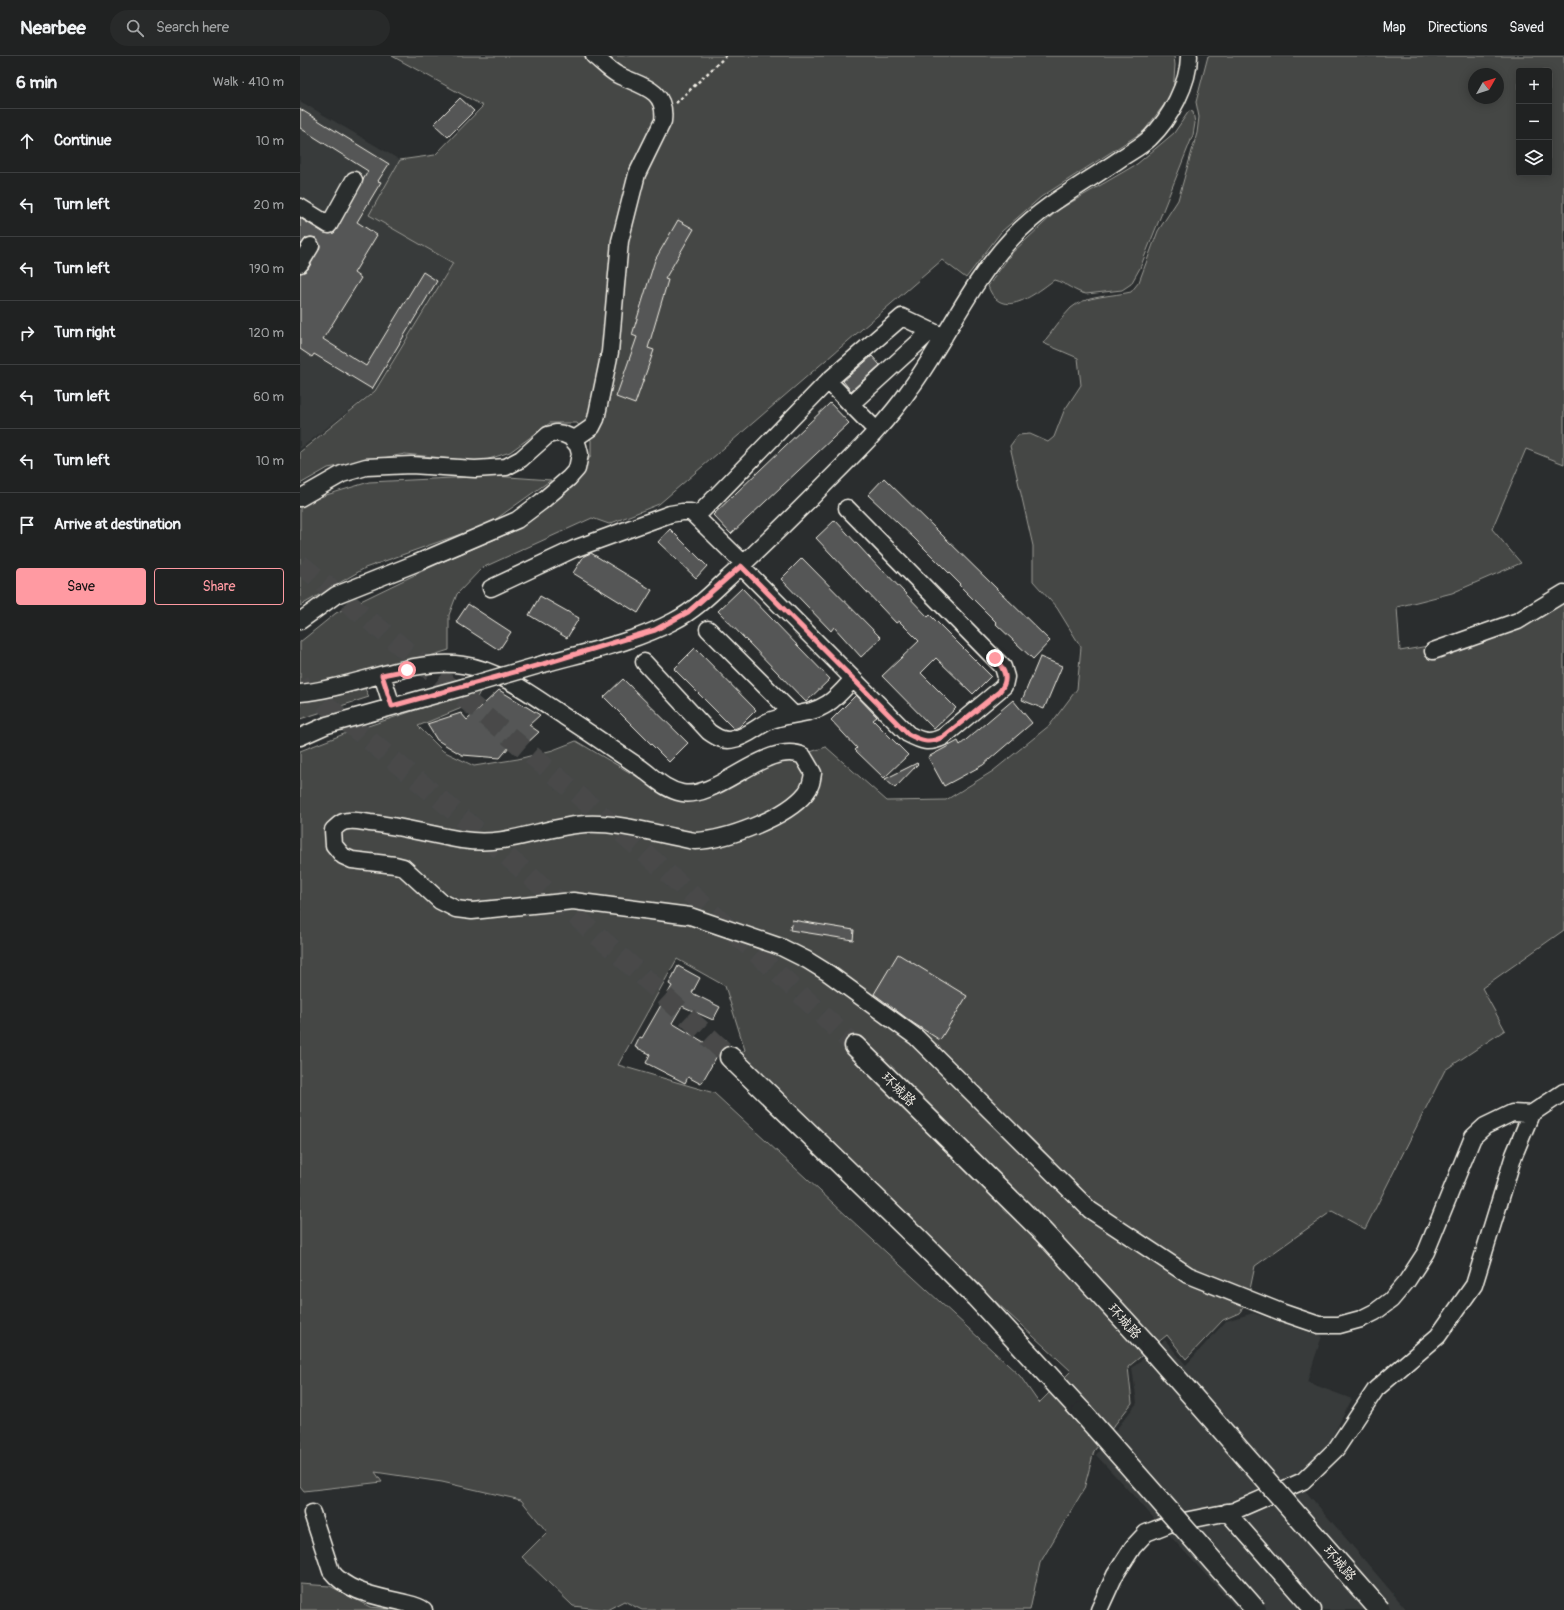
<!DOCTYPE html>
<meta charset="utf-8">
<style>
body{margin:0;font-family:Pangolin,"LXGW WenKai TC",sans-serif;background:#282a2a;color:#f1f3f6}
.controls{position:absolute;right:12px;top:12px;display:grid;overflow:hidden;border-radius:4px;box-shadow:0 2px 10px #0003}
.controls button{width:36px;height:36px;display:grid;place-items:center;padding:0;border:0;border-bottom:1px solid #3d3f40;background:#202222;color:#f1f3f6;font:20px sans-serif}
.compass{position:absolute;left:1168px;top:12px;width:36px;height:36px;border-radius:50%;background:#202222;box-shadow:0 2px 10px #0003;rotate:51deg}
.stop{position:absolute;width:12px;height:12px;margin:-9px;border:3px solid #ff9aa2;border-radius:50%;background:#fff}
.stop.end{background:#ff9aa2;border-color:#fff;box-shadow:0 1px 4px #0008}
.list{margin:0;padding:0;list-style:none}
h2{display:flex;justify-content:space-between;align-items:center;height:52px;margin:0;padding:0 16px;font-size:17px}
h2 small{font-size:13px;font-weight:400;color:#a2a4a5}
.list li{display:grid;grid-template-columns:26px 1fr auto;gap:12px;align-items:center;box-sizing:border-box;height:64px;padding:0 16px;border-top:1px solid #3d3f40}
.list b{display:block;font-size:15px;white-space:nowrap}
.list em{font-size:13px;font-style:normal;color:#a2a4a5}
.actions{display:flex;gap:8px;padding:12px 16px}
.actions a{flex:1;padding:9px 0;border:1px solid #ff9aa2;border-radius:4px;text-align:center;font-size:14px;color:#ff9aa2}
.actions .main{background:#ff9aa2;color:#111}
.icon{flex:none;width:22px;height:22px;fill:none;stroke:currentColor;stroke-width:2;stroke-linecap:round;stroke-linejoin:round}
.map{position:relative;flex:none;width:1264px;height:1554px;overflow:hidden}
header{display:flex;align-items:center;gap:24px;box-sizing:border-box;height:56px;padding:0 20px;background:#202222;border-bottom:1px solid #3d3f40}
header strong{font-size:19px}
nav{display:flex;gap:22px;margin-inline-start:auto;font-size:14px}
.search{width:280px;height:36px;background:#282a2a;display:flex;align-items:center;gap:10px;box-sizing:border-box;padding:0 14px;border-radius:22px;color:#a2a4a5;font-size:15px}
main{display:flex}
aside{flex:1;background:#202222}
.map>svg:first-child{display:block}
.built{fill:#373a3a}
.green{fill:#444645;stroke:#9c9c96;fill-rule:evenodd}
.building{fill:#555756;stroke:#f4f1e8}
.lines{fill:none;stroke-linecap:round;stroke-linejoin:round}
.major-tunnel{stroke:#484a4a;stroke-width:20;stroke-dasharray:20 10;stroke-linecap:butt}
.minor-casing{stroke:#f4f1e8;stroke-width:19}
.major-casing{stroke:#f4f1e8;stroke-width:23}
.path{stroke:#f4f1e8;stroke-width:2.5;stroke-dasharray:3 3;stroke-linecap:butt}
.minor{stroke:#2a2d2e;stroke-width:16}
.major{stroke:#2a2d2e;stroke-width:20}
.minor-bridge-casing{stroke:#f4f1e8;stroke-width:19;stroke-linecap:butt}
.major-bridge-casing{stroke:#f4f1e8;stroke-width:23;stroke-linecap:butt}
.minor-bridge{stroke:#2a2d2e;stroke-width:16}
.major-bridge{stroke:#2a2d2e;stroke-width:20}
.route{stroke:#ff9aa2;stroke-width:5}
.labels{text-anchor:middle;stroke-width:3;stroke-linejoin:round;paint-order:stroke}
.street-label{font-size:14px;fill:#f4f1e8;stroke:#2a2d2e}
</style>
<header>
<strong>Nearbee</strong>
<div class="search"><svg class="icon" aria-label="search" viewBox="0 0 24 24"><circle cx="10" cy="10" r="6"/><path d="M15 15l6 6"/></svg>Search here</div>
<nav><a>Map</a><a>Directions</a><a>Saved</a></nav>
</header>
<main>
<aside>
<h2>6 min<small>Walk · 410 m</small></h2>
<ul class="list">
<li><svg class="icon" aria-label="ahead" viewBox="0 0 24 24"><path d="M12 20V5M6 11l6-6 6 6"/></svg><div><b>Continue</b></div><em>10 m</em></li>
<li><svg class="icon" aria-label="left" viewBox="0 0 24 24"><path d="M17 20v-9H6M10 6l-5 5 5 5"/></svg><div><b>Turn left</b></div><em>20 m</em></li>
<li><svg class="icon" aria-label="left" viewBox="0 0 24 24"><path d="M17 20v-9H6M10 6l-5 5 5 5"/></svg><div><b>Turn left</b></div><em>190 m</em></li>
<li><svg class="icon" aria-label="right" viewBox="0 0 24 24"><path d="M7 20v-9h11M14 6l5 5-5 5"/></svg><div><b>Turn right</b></div><em>120 m</em></li>
<li><svg class="icon" aria-label="left" viewBox="0 0 24 24"><path d="M17 20v-9H6M10 6l-5 5 5 5"/></svg><div><b>Turn left</b></div><em>60 m</em></li>
<li><svg class="icon" aria-label="left" viewBox="0 0 24 24"><path d="M17 20v-9H6M10 6l-5 5 5 5"/></svg><div><b>Turn left</b></div><em>10 m</em></li>
<li><svg class="icon" aria-label="arrive" viewBox="0 0 24 24"><path d="M6 21V4h12l-3 4 3 4H6"/></svg><div><b>Arrive at destination</b></div></li>
</ul>
<div class="actions"><a class="main">Save</a><a>Share</a></div>
</aside>
<div class="map">
<svg width="1264" height="1554" viewBox="0 0 1264 1554">
<rect width="100%" height="100%" fill="#2a2d2e"/>
<filter id="ink" filterUnits="userSpaceOnUse"><feTurbulence type="fractalNoise" baseFrequency=".025" numOctaves="2"/><feDisplacementMap in="SourceGraphic" scale="8" xChannelSelector="R" yChannelSelector="G"/><feConvolveMatrix kernelMatrix="1 2 1 2 8 2 1 2 1" color-interpolation-filters="sRGB"/></filter>
<g filter="url(#ink)">
<path class="built" d="M0 45 100 104 69 159 153 206 74 335 0 393Z
M953 1257 1022 1280 1007 1326 1052 1343 1023 1399 997 1425 1107 1554H938L796 1399 837 1347 832 1312 865 1284 886 1309 926 1265Z"/>
<path class="green" d="M92 0H874L875 9 873 37 844 75 741 141 701 176 666 222 642 204 359 448 309 468 292 462 182 512 157 538 149 559V594L60 622 69 641 0 663V586L36 557 137 508 214 475 275 429 291 399V384L277 367H250L210 396 180 406 105 398 28 412 0 428V396L75 335 153 207 69 159 100 104 135 99 183 50Z
M908 0H1264V408L1226 393 1192 473 1221 507 1152 537 1097 551 1100 595 1206 576 1264 541V874L1182 932 1205 974 1145 1014 1065 1173 1032 1155 955 1210 947 1247 939 1257 923 1264 886 1303 867 1279 828 1311 832 1347 794 1395 784 1433 740 1507 730 1554H342L324 1545 307 1554 273 1550 222 1501 247 1476 221 1444 142 1426 75 1416 82 1426 4 1435 0 1430V695L44 678 182 632 174 647 118 670 143 695 174 710 218 703 253 694 276 685 370 740 526 691 587 745 646 744 693 715 750 669 777 633 781 591 757 552 733 525V490L710 390 718 379 730 378 748 386 754 381 764 355 781 329 778 302 743 287C752 276 761 262 771 252 784 240 814 240 831 236L839 226 858 175 878 144 897 77 899 61 896 46ZM1219 15H1249V117H1219ZM1174 18H1198V42H1174ZM377 903 425 930 445 994 433 1004 771 1315 739 1347 720 1320 414 1037 318 1009Z
M889 55 893 56 895 67 893 79 840 212 831 228 822 234 786 238C775 236 766 227 754 224 735 238 701 266 688 230L712 197 758 154 837 108 874 77Z
M194 420 251 424 189 468 65 512 0 550V447L69 426Z
M0 1528 30 1530 70 1551 101 1554H0Z"/>
<path class="building" d="M160 42 174 55 148 81 134 68Z
M0 53 89 108 78 125 81 126 57 166 77 179 54 217 61 222 23 283 66 310 123 216 137 225 72 333 14 298 12 301 0 293V217L8 213 20 190 16 182 11 181 6 182 0 190V162L24 177H34L68 115 0 72Z
M378 164 394 173 365 223 368 224 348 292 354 294 335 348 316 341 337 281 332 279 355 204Z
M572 300 580 309 551 335 543 325Z
M530 347 549 367 431 478 413 459Z
M584 422 750 585 733 603 696 568 697 567 659 529 660 528 613 481 568 439Z
M535 464 581 514 582 513 628 561 630 559 691 620 673 638 636 602 621 617 656 652 634 673 582 620 619 585 599 565 596 567 516 482Z
M370 473 407 510 396 522 358 486Z
M291 497 352 534 338 557 273 517 284 500Z
M502 502 581 582 561 601 534 571 531 575 481 523Z
M442 532 530 623 506 646 418 555Z
M240 540 279 562 267 582 229 559Z
M168 548 211 576 199 594 156 566Z
M395 592 456 654 439 671 434 673 374 613Z
M740 601 762 610 744 653 722 644Z
M323 623 388 687 369 706 304 641Z
M199 634 240 659 229 669 239 676 223 691 214 685 200 702 162 699 137 684 127 668 161 657 167 664Z
M556 639 577 661 573 664 608 699 584 722 555 694 557 692 531 664Z
M713 644 732 667 683 709 644 730 628 701 658 685 660 689Z
M617 707 618 708 595 732 585 723Z
M492 864 554 874 553 884 490 874Z
M598 898 667 940 640 984 613 967 574 938Z
M378 910 400 922 392 937 420 951 413 964 382 950 372 967 407 988 413 977 426 984 401 1028 388 1021 385 1027 346 1007 350 998 335 991 340 981 342 982 372 930 369 928Z"/>
<g class="lines">
<path class="major-tunnel" d="M0 508C191 662 378 820 555 990
M0 628C148 747 292 871 430 1001"/>
<g class="minor-casing">
<path id="minor" d="M0 151 29 169 54 124
M0 208 11 190
M528 325 576 374
M551 348 631 275
M273 384 292 371 296 363 310 296 320 185 337 118 363 65C367 33 341 30 318 19 309 14 302 6 294 0
M0 442 42 418 66 411 111 409 175 413 206 411 221 403 248 379 256 377 263 378 270 381 278 390 280 398 277 413 269 422 241 446 217 464 119 506 36 539 0 565
M396 461 528 325 602 261 644 281
M441 510 608 678C621 685 629 688 643 681L704 630 706 621 703 611 547 452
M191 532 274 493 370 458 382 456H391L444 508
M408 573 493 658
M1133 595 1218 565 1264 537
M344 606 409 676C416 681 424 686 434 683 446 681 457 671 467 666 486 657 509 660 527 648 537 642 545 632 553 623
M243 608C286 596 335 586 374 565 395 554 411 538 428 522 458 495 486 467 514 439 547 405 583 372 610 333 646 284 670 226 713 181 744 148 784 128 820 103 830 96 842 90 850 82 870 63 889 27 889 0
M82 619 92 650
M0 637C51 633 114 601 163 609 200 614 235 641 265 661 290 677 314 694 338 710 353 720 363 733 382 737 417 744 468 683 503 700L513 717C512 724 511 731 506 737 486 762 426 784 395 785 359 779 321 766 285 768 240 771 210 791 162 784 131 779 101 770 70 767 63 766 55 764 49 765 42 765 38 769 33 774L34 789 43 800 52 804 95 809 103 811 140 845 156 853 172 855 273 845 390 860 481 891 507 904 528 917 616 981 790 1154 888 1219 981 1256 1019 1269H1039L1061 1263 1075 1256 1091 1244 1107 1225 1126 1196 1173 1081 1185 1070 1212 1057 1231 1058
M0 681 27 669 164 631
M1231 1058 1264 1036
M927 1456 1013 1554
M12 1457 31 1515C47 1536 76 1540 101 1546 108 1548 118 1549 124 1554
M799 1554 815 1519 833 1491 846 1477 869 1468 934 1455 1003 1425 1036 1393 1076 1333 1138 1280 1174 1229 1214 1099 1231 1058"/>
</g>
<g class="major-casing">
<path id="major" d="M555 990 743 1176 851 1293
M430 1001 618 1183 676 1241 782 1356"/>
</g>
<path class="path" d="M376 47 426 0"/>
<use href="#minor" class="minor"/>
<use href="#major" class="major"/>
<g class="minor-bridge-casing">
<path id="minor-bridge" d="M164 631 243 608"/>
</g>
<g class="major-bridge-casing">
<path id="major-bridge" d="M851 1293 1080 1554
M782 1356 956 1554"/>
</g>
<use href="#minor-bridge" class="minor-bridge"/>
<use href="#major-bridge" class="major-bridge"/>
</g>
</g>
<g class="lines" filter="url(#ink)">
<path class="route" d="M107 614 82 619 92 650 243 608 355 574 388 556 441 510 608 678C621 685 629 688 643 681L699 636C710 624 705 614 695 602"/>
</g>
<g class="labels">
<g class="street-label">
<text transform="translate(599 1033) rotate(44)" y="5">环城路</text>
<text transform="translate(825 1265) rotate(48)" y="5">环城路</text>
<text transform="translate(1040 1507) rotate(49)" y="5">环城路</text>
</g>
</g>
</svg>
<div class="controls">
<button>+</button>
<button>−</button>
<button><svg class="icon" aria-label="layers" viewBox="0 0 24 24"><path d="M12 4l9 5-9 5-9-5zM3 14l9 5 9-5"/></svg></button>
</div>
<svg class="compass" viewBox="-18 -18 36 36"><path d="M0-13l5 13h-10z" fill="#e53935"/><path d="M0 13l5-13h-10z" fill="#a2a4a5"/></svg>
<div class="stop" style="left:107px;top:614px"></div>
<div class="stop end" style="left:695px;top:602px"></div>
</div>
</main>
